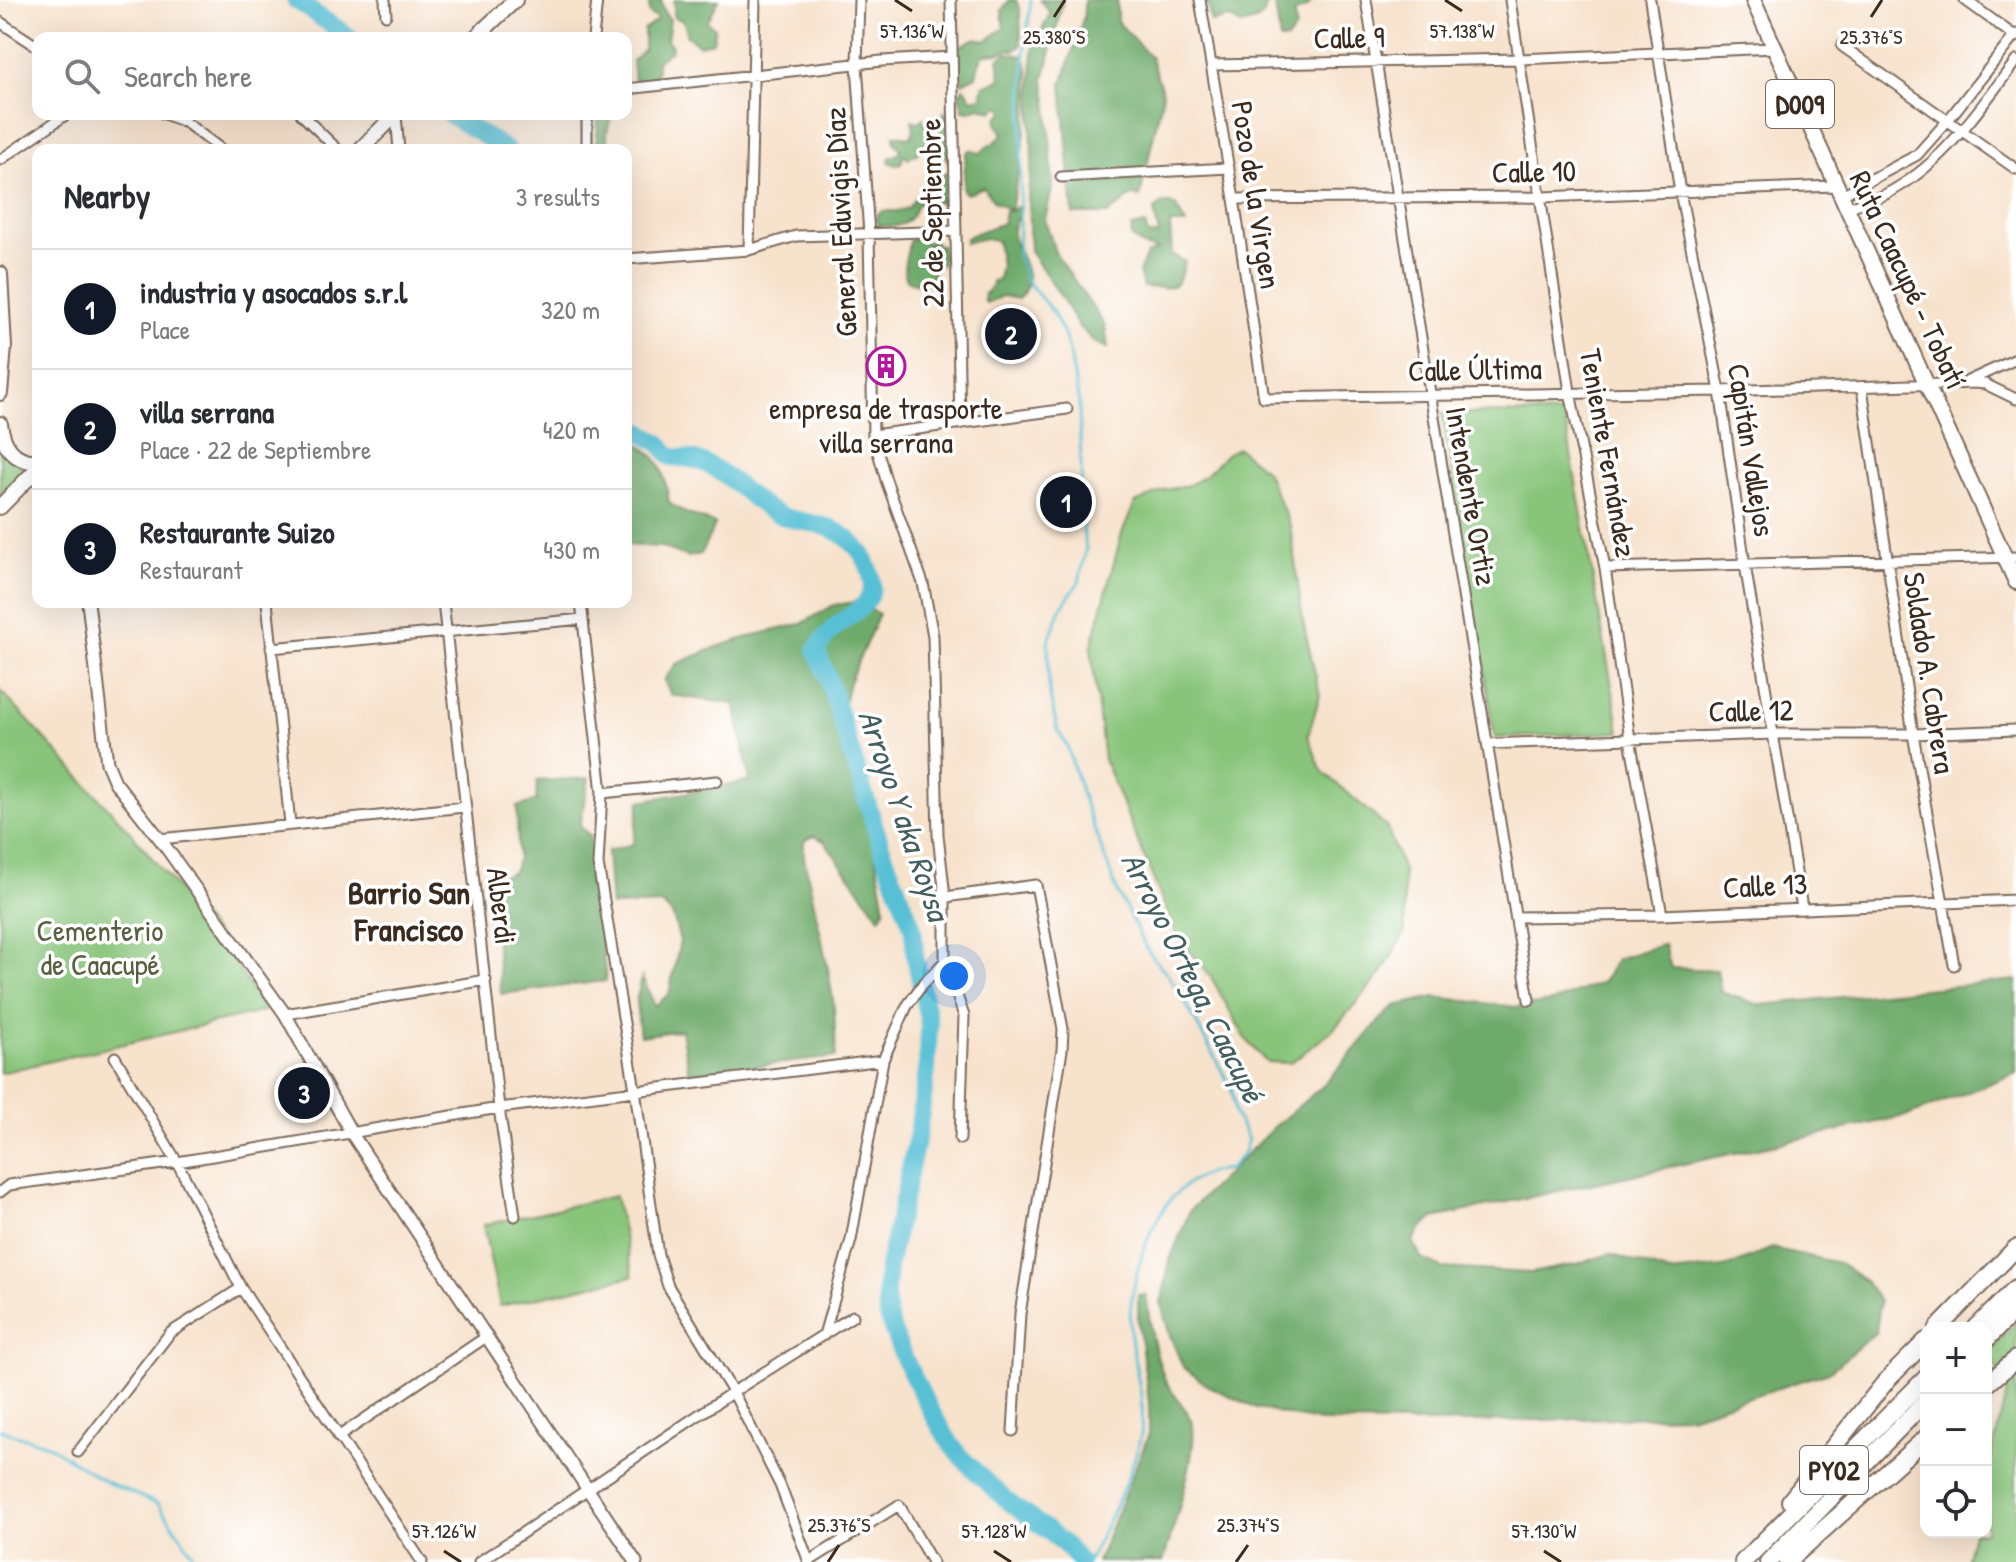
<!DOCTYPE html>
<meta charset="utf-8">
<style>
body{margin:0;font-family:"Patrick Hand",sans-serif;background:#f2f2f3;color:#2b2b33}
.controls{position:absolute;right:24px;bottom:24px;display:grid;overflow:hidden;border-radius:16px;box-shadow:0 8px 32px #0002}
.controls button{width:72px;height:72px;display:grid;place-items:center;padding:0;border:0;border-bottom:2px solid #e1e1e2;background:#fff;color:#2b2b33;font:40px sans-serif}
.you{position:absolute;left:954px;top:976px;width:28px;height:28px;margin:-20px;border:6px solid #fff;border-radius:50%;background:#1a73e8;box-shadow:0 0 0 12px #1a73e833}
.badge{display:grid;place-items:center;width:52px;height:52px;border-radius:50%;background:#111827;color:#fff;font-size:26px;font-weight:700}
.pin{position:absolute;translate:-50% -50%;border:4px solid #fff;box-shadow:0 2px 8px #0006}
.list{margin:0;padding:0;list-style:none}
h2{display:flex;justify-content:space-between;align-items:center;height:104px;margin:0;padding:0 32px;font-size:34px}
h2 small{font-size:26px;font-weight:400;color:#7c7c81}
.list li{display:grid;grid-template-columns:52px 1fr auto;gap:24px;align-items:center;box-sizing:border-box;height:120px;padding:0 32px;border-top:2px solid #e1e1e2}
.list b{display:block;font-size:30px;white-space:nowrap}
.list p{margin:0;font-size:26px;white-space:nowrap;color:#7c7c81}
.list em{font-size:26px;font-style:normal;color:#7c7c81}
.icon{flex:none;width:44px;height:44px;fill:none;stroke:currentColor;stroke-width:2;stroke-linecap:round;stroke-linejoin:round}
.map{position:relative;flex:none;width:2016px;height:1562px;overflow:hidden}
.search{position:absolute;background:#fff;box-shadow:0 8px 32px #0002;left:32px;top:32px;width:600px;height:88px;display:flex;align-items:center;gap:20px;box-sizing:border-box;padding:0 28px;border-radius:16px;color:#7c7c81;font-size:30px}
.panel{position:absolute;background:#fff;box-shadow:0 8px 32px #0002;left:32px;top:144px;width:600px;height:464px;border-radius:16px}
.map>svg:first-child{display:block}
.green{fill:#88c47a;stroke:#62774c;stroke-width:2}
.forest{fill:#6eaa6a;stroke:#546a44;stroke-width:2}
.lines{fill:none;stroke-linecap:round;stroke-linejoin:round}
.stream{stroke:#58c0d5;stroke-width:3}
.river{stroke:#58c0d5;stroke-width:18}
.minor-casing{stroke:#7d6a5b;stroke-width:13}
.tertiary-casing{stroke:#7d6a5b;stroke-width:15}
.primary-casing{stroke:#7d6a5b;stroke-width:18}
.trunk-casing{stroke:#7d6a5b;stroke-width:20}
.minor{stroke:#fff;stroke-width:9}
.tertiary{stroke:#fff;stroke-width:11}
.primary{stroke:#fff;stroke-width:14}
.trunk{stroke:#fff;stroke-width:16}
.ticks{fill:none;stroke:#3b2a1e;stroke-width:3}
.labels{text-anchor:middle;stroke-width:7;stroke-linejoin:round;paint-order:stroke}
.shield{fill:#fff;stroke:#766a62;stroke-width:2}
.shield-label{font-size:28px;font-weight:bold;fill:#3b2a1e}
.street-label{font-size:30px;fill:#3b2a1e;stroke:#fff}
.poi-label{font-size:30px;fill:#3b2a1e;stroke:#fff}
.park-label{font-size:30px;fill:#56603e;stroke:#fff}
.water-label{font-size:32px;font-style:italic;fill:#455e5e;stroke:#fff}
.neighbourhood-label{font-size:32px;font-weight:bold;fill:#3b2a1e;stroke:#fff}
.ticks-label{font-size:20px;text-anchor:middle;fill:#3b2a1e;stroke:#fff;stroke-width:7;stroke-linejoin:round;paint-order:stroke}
</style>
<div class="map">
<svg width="2016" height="1562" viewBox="0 0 2016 1562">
<rect width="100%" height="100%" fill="#fff"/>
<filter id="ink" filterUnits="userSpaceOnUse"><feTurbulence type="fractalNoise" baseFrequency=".0125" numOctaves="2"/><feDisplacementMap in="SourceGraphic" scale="16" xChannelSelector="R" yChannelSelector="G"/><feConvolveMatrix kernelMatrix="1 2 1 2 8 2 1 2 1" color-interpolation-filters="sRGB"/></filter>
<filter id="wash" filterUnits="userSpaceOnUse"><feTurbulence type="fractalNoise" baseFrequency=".006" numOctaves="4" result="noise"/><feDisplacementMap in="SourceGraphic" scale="32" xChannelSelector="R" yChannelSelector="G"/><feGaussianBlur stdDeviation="1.8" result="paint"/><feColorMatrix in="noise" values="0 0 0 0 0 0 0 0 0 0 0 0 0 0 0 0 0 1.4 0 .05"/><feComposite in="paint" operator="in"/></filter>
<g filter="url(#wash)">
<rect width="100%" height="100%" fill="#f7e2cc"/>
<path class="green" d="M1442 413 1564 414 1620 732 1495 738Z
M0 448 7 456 25 468 0 495Z
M1238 448 1266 471 1290 525 1303 622 1320 695 1308 736 1322 771 1387 827 1403 871 1405 932 1382 973 1332 1031 1290 1063 1266 1062 1245 1038 1211 977 1178 938 1104 760 1091 648 1122 533 1135 503 1165 490 1189 485 1206 475 1227 453Z
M0 690 132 834 224 944 264 1011 0 1073Z
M615 1196 633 1276 500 1306 483 1225Z
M2016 1323V1562H1966L1973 1532H1986V1478L2008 1386H2010L2006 1384 1987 1354Z"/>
<path class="forest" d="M649 0H661L665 14 670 19 667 40 672 46 671 51 657 61V71L652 81H634L632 61 644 49V30L657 20 656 16H652L649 12Z
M674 0H719L707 22 715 28 713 42 699 45 686 35 687 31 683 21 674 17Z
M1009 0H1016L1020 10 1021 45 1014 51 1010 49C987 61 983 41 976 76L962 83 959 75 960 59 956 48 976 38 985 41 1004 28 1002 10Z
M1040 0H1063L1044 80 1048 107 1053 186 1045 219 1055 252 1105 326 1108 348 1095 343 1077 325 1062 298 1030 251 1028 193 1032 162 1031 113 1033 50 1050 13Z
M1084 0H1117V21L1151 58 1163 94 1140 197 1133 195 1108 214H1073L1062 84 1084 16Z
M1207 0H1313L1307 8 1295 12 1296 28 1287 40H1280L1275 4 1272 2 1266 6C1264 22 1254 21 1241 25L1229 18 1211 22Z
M1007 53 1023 56C1040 74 1016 183 1011 210L994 202 983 187 967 194 963 190 966 154 969 150H974L980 154C986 144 997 144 1003 134L997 124V118L1004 112 1002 107H997L992 111 980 107 970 111 963 110 959 95 963 88 967 90 971 99 982 97 983 86 1001 79 998 59Z
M944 112 950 118 952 152 947 161 945 154 932 151 926 144 918 146 919 152 908 159 904 154 901 163 896 165 889 162 890 157 899 154 901 149 895 143 894 135 911 137 914 130 912 120 918 122 923 118 927 132 938 133Z
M598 114 611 116 607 132V150H602L597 143Z
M948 172 951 177 942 202 917 204C911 225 898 229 878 225L875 218 882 211H898L908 208 915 198 933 191 936 185 942 182V175Z
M1162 203 1175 205 1186 224H1170L1172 254 1185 262C1178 292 1172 288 1143 287L1139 272 1147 254 1158 250 1143 246 1131 237 1132 227 1145 224 1148 235H1159L1154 211Z
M1017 207 1021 210C1019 216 1014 222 1013 228 1010 250 1043 276 1018 299L1002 296 987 303 984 302V294L992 287V281L998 280 1001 265 997 241C986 235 975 241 965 243V239C972 232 993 228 1003 223L1005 210 1011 212Z
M918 237 924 239 927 244 931 245 929 242 934 240 937 245H941L944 256 941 265 933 269 932 283 921 285 908 281C899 266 909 255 909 241Z
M626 436C659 455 664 465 669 503L686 513 715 524 701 554 688 557 662 547 626 545Z
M856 602 879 614 849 682 844 704V740L871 828 885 909 880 918 824 841 814 836 804 841V857L828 969 834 1007 836 1057 689 1074 681 1030 640 1036 636 1002 642 977 655 1006 669 994 680 941 673 916 662 904 611 906 607 851 633 844 640 801 750 781 735 704 671 695 664 680 676 664 717 647 755 635 801 624 834 605Z
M589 778 580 826 590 836 606 981 501 994 490 881 513 872 518 859 517 807 536 801 537 781Z
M1664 944 1671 968 1717 970 1721 992 1760 1005 2016 980V1073L1910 1115 1434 1218 1421 1229 1413 1241 1422 1259 1442 1268 1531 1273 1577 1264 1610 1254 1670 1273 1730 1266 1772 1248 1838 1263 1865 1281 1880 1302 1876 1332 1829 1372 1690 1416 1432 1423 1321 1422 1256 1408 1208 1386 1183 1367 1169 1333 1161 1304 1170 1260 1190 1210 1274 1127 1325 1084 1379 1021 1395 1006 1435 997 1516 1007 1552 1002 1603 982 1616 959Z
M1138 1295H1146C1150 1324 1154 1353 1165 1380 1173 1397 1190 1409 1193 1428 1197 1456 1172 1532 1163 1562H1097L1149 1434V1402L1138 1321Z"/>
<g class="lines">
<path class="stream" d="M1031 0 1025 50 1018 254 1026 280 1052 311 1064 334 1070 354 1079 404 1083 530 1086 548 1079 582 1062 606 1048 642 1049 691 1057 728 1067 746 1086 807 1118 893 1149 953 1165 971 1181 994 1232 1090 1235 1114 1248 1139 1244 1152 1230 1169C1214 1170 1198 1176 1185 1186 1151 1209 1129 1284 1130 1324 1131 1358 1145 1392 1142 1426 1139 1464 1105 1527 1088 1562
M0 1430 48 1445 104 1481 158 1504 191 1551 196 1562"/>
<path class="river" d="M295 0 351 38
M449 114 507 150
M626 423 659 443 671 457C679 458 688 458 695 460 729 469 749 503 782 516 801 523 822 522 840 533 857 544 871 562 872 583 873 603 854 613 840 623 830 630 823 640 816 650L827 675 881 846 913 928 915 956 929 1024 927 1070 918 1133 888 1267C886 1281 885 1295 887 1310 891 1339 938 1428 957 1452 969 1466 983 1479 996 1491 1022 1516 1059 1533 1080 1562"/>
</g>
</g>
<g filter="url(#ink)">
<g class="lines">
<g class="minor-casing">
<path id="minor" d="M385 0 386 15
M859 0 857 65 869 234 873 435 886 480 923 583 933 636 938 835 945 897V961L964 1016 960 1139
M951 0 960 424
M1200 0 1234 199 1264 398 1720 391 1975 383 1985 384 2016 399
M1366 0 1529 1000
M1510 0 1570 392 1605 568 1630 739 1662 915
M1650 0 1680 192 1720 391 1745 565 1802 908
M1965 0 2016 37
M0 22 38 47
M593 38 597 0
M1842 46 2016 169
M1211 65 1520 59 1775 48
M626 89 882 61 952 57
M164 114 185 122 222 150
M301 114 338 150
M396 115 399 150
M587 150V114
M0 160 67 114
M1061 177 1229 168
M1840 196 1917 155 1949 119 2016 34
M1234 199 1542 197 1835 186
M1845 208C1858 204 1874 200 1886 194 1943 165 1978 110 2016 61
M749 250 755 0
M626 259 749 250 796 236 956 231
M1968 381 2016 359
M1862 388 1913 734 1954 965
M873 435 1067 409
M1605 568 2016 557
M267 602 290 824
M443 602 499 1108 515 1216
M581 602 602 793 598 864 635 1090 658 1255 668 1286 733 1392 780 1485 809 1562
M271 648 583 619
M1488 744 1774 734H1913L2016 730
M602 793 717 781
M160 839 464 807
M945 897 1036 885 1063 1029 1062 1050 1020 1314 1013 1431
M1516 917 1662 915 2016 900
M285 1014 486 980
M115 1057 177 1162 241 1288 422 1562
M0 1192 9 1185 177 1162 499 1108 883 1060
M824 1335 851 1240 883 1060 907 1006 922 985 945 961
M338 1437 486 1337
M78 1452 170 1333 241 1288
M479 1562 733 1392 853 1316
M808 1562 899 1505 932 1562"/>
</g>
<g class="tertiary-casing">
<path id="tertiary" d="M88 602 107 763 115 782 160 839 285 1014 352 1134 636 1562"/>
</g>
<g class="primary-casing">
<path id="primary" d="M1753 0 2016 582
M475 38 515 0
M360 150 396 114
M0 274 4 347 0 393
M0 424C3 445 14 463 38 461
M0 507 38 468"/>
</g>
<g class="trunk-casing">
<path id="trunk" d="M1938 1328 2016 1248
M1976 1328 2016 1288
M1986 1340 2016 1309
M1986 1385 2016 1359
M1790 1501 1887 1380 1926 1341
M1743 1562 1926 1378
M1768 1562 1926 1401
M1787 1562 1926 1438"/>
</g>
<use href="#minor" class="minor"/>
<use href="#tertiary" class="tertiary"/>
<use href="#primary" class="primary"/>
<use href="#trunk" class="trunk"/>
</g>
</g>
<path class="ticks" d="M895 0 912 11M1445 0 1462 11M1054 17 1065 0M1871 17 1882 0M444 1551 461 1562M994 1551 1011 1562M1544 1551 1561 1562M828 1562 839 1545M1236 1562 1248 1545"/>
<defs>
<g id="building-ring" transform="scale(2)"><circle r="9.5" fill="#fff" stroke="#b5179e" stroke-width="1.5"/><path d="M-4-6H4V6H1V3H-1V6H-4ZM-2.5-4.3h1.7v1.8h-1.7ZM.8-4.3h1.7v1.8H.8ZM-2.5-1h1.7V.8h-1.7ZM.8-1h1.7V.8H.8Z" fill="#b5179e"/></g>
</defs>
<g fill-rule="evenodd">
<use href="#building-ring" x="886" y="366"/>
</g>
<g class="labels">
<g class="shield">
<rect x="1766" y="80" width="68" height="48" rx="6"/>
<rect x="1800" y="1446" width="68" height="48" rx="6"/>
</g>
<g class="shield-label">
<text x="1800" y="114">D009</text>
<text x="1834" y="1480">PY02</text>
</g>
<g class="street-label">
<text transform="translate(1349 38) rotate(-1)" y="10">Calle 9</text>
<text transform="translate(1534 172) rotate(-1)" y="10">Calle 10</text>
<text transform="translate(1256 195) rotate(81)" y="10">Pozo de la Virgen</text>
<text transform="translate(932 213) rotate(-91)" y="10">22 de Septiembre</text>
<text transform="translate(841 222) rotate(-93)" y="10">General Eduvigis Díaz</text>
<text transform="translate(1908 280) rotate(65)" y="10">Ruta Caacupé - Tobatí</text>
<text transform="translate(1475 370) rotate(-1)" y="10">Calle Última</text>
<text transform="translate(1751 450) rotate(81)" y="10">Capitán Vallejos</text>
<text transform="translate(1608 453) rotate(80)" y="10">Teniente Fernández</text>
<text transform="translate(1471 496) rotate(80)" y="10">Intendente Ortiz</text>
<text transform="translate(1929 673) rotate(81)" y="10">Soldado A. Cabrera</text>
<text transform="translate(1751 711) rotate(-1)" y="10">Calle 12</text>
<text transform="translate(1765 886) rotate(-3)" y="10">Calle 13</text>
<text transform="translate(501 906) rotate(83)" y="10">Alberdi</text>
</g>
<g class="poi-label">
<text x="886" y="419">empresa de trasporte<tspan x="886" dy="34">villa serrana</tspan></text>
</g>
<g class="park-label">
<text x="100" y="941">Cementerio<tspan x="100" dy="34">de Caacupé</tspan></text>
</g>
<g class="water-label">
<text transform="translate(904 815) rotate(71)" y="11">Arroyo Y aka Roysa</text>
<text transform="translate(1193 977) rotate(63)" y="11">Arroyo Ortega, Caacupé</text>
</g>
<g class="neighbourhood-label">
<text x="409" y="904">Barrio San<tspan x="409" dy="37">Francisco</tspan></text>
</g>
</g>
<g class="ticks-label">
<text x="912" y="38">57.136°W</text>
<text x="1462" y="38">57.138°W</text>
<text x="1054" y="44">25.380°S</text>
<text x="1871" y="44">25.376°S</text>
<text x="839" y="1532">25.376°S</text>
<text x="1248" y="1532">25.374°S</text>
<text x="444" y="1538">57.126°W</text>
<text x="994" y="1538">57.128°W</text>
<text x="1544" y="1538">57.130°W</text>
</g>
</svg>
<div class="controls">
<button>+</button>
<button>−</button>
<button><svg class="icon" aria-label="locate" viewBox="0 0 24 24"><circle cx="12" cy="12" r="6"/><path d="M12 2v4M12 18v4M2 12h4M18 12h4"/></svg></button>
</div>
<div class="you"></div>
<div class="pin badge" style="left:1066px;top:502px">1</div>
<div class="pin badge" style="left:1011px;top:334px">2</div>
<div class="pin badge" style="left:304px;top:1093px">3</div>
<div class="search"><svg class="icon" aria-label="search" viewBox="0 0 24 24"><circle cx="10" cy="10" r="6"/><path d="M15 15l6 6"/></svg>Search here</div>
<section class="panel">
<h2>Nearby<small>3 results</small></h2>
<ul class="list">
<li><span class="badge">1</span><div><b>industria y asocados s.r.l</b><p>Place</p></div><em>320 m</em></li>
<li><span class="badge">2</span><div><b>villa serrana</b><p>Place · 22 de Septiembre</p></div><em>420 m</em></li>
<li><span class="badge">3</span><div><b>Restaurante Suizo</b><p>Restaurant</p></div><em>430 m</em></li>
</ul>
</section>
</div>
